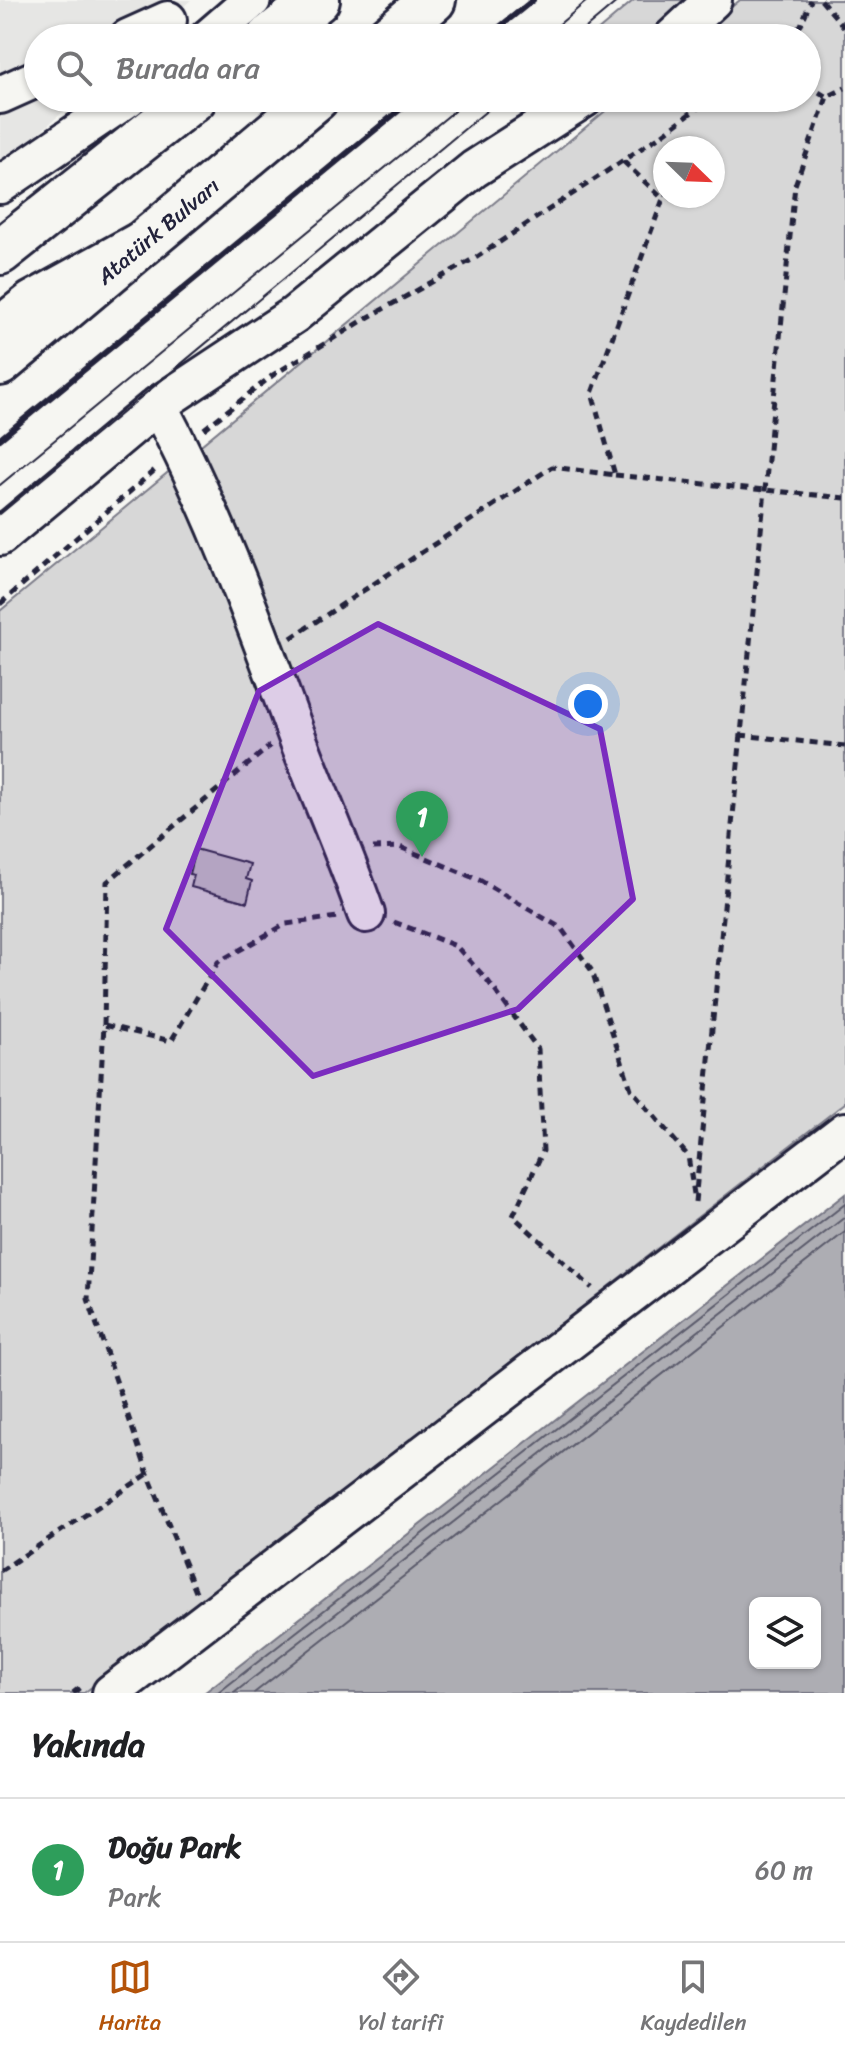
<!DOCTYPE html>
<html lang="tr">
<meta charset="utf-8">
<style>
body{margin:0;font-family:Sriracha,sans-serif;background:#f6f6f6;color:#202124}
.controls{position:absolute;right:24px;bottom:24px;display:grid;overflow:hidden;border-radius:12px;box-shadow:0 2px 6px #0004}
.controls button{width:72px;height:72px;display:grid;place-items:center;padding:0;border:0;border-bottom:2px solid #e0e0e0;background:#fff;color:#202124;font:40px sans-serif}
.compass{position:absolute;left:653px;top:136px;width:72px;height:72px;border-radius:50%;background:#fff;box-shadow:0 2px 6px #0004;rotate:113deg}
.you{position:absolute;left:588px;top:704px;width:28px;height:28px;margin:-20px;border:6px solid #fff;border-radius:50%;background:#1a73e8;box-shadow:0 0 0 12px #1a73e833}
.badge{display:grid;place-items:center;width:52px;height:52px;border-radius:50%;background:#b45309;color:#fff;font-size:26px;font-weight:700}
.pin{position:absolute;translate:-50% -66px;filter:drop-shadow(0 2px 4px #0008)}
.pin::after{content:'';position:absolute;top:42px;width:28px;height:24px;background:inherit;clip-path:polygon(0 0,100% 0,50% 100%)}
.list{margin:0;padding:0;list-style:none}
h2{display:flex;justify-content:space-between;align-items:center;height:104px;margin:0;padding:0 32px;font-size:34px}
h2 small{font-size:26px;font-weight:400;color:#757577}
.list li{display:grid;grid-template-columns:52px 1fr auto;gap:24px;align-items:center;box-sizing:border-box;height:144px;padding:0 32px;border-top:2px solid #e0e0e0}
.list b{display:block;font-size:30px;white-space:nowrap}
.list p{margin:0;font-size:26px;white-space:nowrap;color:#757577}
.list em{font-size:26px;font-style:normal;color:#757577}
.icon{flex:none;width:44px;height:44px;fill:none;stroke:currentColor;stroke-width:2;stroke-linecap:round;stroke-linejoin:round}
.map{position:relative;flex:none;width:845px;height:1693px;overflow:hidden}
.search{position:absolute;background:#fff;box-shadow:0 2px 6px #0004;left:24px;right:24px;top:24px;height:88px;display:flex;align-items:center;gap:20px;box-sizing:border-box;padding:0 28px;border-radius:44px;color:#757577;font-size:30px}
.sheet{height:248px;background:#fff}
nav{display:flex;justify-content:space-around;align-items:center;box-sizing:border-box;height:112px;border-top:2px solid #e0e0e0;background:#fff;font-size:22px;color:#757577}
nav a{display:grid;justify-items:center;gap:4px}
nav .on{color:#b45309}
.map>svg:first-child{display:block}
.built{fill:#e6e6e4}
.green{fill:#d7d7d7;stroke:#7c7c89;stroke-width:2;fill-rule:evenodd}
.water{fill:#adadb3;stroke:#757583;stroke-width:2;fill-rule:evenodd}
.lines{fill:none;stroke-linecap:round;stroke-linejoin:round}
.shore{stroke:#5a5a6b;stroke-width:2}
.building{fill:#c2c2c4;stroke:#22223b;stroke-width:2}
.minor-casing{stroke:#22223b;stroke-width:42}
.major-casing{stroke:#22223b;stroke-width:50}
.highway-casing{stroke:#22223b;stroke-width:50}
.path{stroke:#22223b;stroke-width:5;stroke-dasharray:8 6;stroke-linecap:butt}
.minor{stroke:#f6f6f2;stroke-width:36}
.major{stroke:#f6f6f2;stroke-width:44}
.highway{stroke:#f6f6f2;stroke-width:44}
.tram{stroke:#22223b;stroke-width:2}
.rail{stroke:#22223b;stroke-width:6}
.marked{fill:#7b2cbf;fill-opacity:0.2;stroke:#7b2cbf;stroke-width:6;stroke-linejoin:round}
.labels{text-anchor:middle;stroke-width:7;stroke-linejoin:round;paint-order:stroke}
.street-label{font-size:22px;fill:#22223b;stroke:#f6f6f2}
</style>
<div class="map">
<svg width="845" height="1693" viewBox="0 0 845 1693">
<rect width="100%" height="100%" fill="#f6f6f2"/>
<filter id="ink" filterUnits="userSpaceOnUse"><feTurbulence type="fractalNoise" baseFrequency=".0125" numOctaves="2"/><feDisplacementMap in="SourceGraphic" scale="16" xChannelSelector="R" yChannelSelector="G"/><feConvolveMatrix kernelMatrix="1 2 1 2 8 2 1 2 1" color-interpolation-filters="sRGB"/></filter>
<g filter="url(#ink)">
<path class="built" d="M0 0H191L147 38H38V98H79L0 167Z"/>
<path class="green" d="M634 0H695L650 38H589Z
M740 0H845V1103L84 1693H0V611L621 98H807V38H694ZM665 148H713V196H665Z"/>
<path class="water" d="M845 1194V1693H204ZM755 1603H815V1663H755Z"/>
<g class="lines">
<path class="shore" d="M218 1693 845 1204
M234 1693 845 1217
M254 1693 845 1232"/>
</g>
<path class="building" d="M195 849 250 864 246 879 252 881 247 902 191 887 194 875 189 874Z"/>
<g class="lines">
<g class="minor-casing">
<path id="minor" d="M128 38 168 20
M208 38 252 0
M672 38 713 0
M0 95 38 78
M0 185 128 98
M158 405C212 507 253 617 293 726 316 789 344 850 366 914
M0 537 158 405 294 315 474 169 585 98
M111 1693 845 1131"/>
</g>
<g class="major-casing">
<g id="major">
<path d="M269 38 317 0"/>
<path d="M388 38 433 0"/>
<path d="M0 252 194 98"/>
<path id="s1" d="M0 363 316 98"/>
</g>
</g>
<g class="highway-casing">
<path id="highway" d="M0 330 33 304 140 245"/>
</g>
<path class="path" d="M821 0 845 28
M787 38 801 25 811 0
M807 85 827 97
M204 429 273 375 367 318 477 257 660 136 711 98
M615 475 845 498
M0 604 156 469
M291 638 552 467 615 475 592 393 663 199 623 161
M740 735 845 746
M373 848 400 847 479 880 561 928 592 971 631 1089 688 1156 694 1194
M394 922 456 946 488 981 538 1049 543 1151 513 1216 592 1288
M104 1025 107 882 270 746
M695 1202 795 185 827 97 845 88
M0 1571 148 1474
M196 1592 148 1474 88 1299 104 1025 171 1041 218 962 286 924 338 917
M73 1693 83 1685"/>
<use href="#minor" class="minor"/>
<use href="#major" class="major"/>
<use href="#highway" class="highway"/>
<path class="tram" d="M543 38 588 0
M574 38 619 0
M0 485 470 98
M0 514 502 98"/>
<path class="rail" d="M486 38 533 0
M0 439 414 98"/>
</g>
</g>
<path class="marked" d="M378 624 600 729 633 899 518 1009 313 1076 166 929 259 691Z"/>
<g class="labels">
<g class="street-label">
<text dy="8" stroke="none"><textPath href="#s1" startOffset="206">Atatürk Bulvarı</textPath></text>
</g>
</g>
</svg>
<div class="controls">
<button><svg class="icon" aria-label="layers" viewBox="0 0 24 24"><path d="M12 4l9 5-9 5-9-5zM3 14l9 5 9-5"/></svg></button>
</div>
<svg class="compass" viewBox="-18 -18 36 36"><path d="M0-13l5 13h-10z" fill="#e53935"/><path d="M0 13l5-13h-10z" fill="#757577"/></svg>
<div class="you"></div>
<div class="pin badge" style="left:422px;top:857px;background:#2e9e5b">1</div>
<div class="search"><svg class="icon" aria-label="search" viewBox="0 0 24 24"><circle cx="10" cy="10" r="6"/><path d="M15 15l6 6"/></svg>Burada ara</div>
</div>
<section class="sheet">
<h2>Yakında<small></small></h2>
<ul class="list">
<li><span class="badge" style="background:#2e9e5b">1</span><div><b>Doğu Park</b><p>Park</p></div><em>60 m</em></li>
</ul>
</section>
<nav>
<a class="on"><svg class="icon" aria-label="map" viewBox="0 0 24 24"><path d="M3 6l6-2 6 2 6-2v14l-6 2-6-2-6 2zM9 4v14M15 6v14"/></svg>Harita</a>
<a><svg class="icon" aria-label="directions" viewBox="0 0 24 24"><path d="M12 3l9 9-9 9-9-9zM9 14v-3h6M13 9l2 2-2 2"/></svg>Yol tarifi</a>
<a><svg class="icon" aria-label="saved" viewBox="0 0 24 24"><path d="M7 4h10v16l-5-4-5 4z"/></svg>Kaydedilen</a>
</nav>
